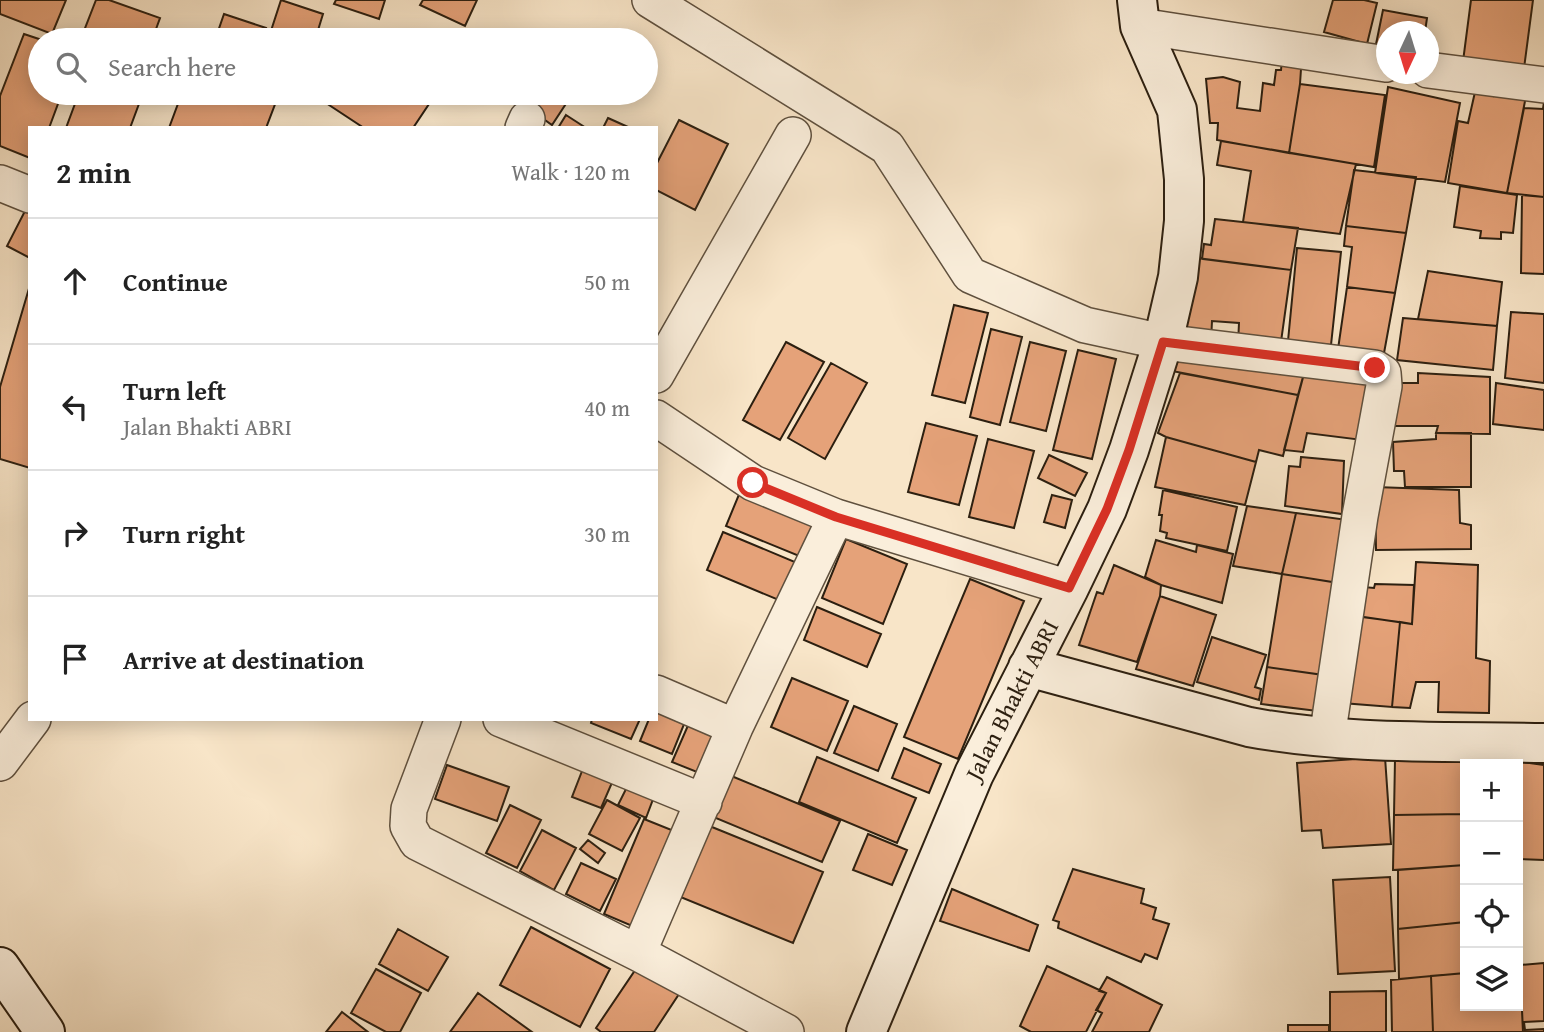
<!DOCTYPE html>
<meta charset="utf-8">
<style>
body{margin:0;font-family:"Gentium Book Plus",serif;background:#f6f6f6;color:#222}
.controls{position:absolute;right:21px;bottom:21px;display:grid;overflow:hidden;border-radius:0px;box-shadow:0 4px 18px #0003}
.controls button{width:63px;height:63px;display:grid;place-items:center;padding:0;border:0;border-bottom:2px solid #e0e0e0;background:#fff;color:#222;font:35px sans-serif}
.compass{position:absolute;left:1376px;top:21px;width:63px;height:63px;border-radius:50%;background:#fff;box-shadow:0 4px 18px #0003;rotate:184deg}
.stop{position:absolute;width:21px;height:21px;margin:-16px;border:5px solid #d93025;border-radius:50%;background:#fff}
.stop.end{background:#d93025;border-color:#fff;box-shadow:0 2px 7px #0008}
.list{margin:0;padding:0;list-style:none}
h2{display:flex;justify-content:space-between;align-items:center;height:91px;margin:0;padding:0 28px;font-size:30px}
h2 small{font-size:23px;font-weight:400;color:#767676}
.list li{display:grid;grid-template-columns:46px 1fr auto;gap:21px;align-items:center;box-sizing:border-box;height:126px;padding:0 28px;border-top:2px solid #e0e0e0}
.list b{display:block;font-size:26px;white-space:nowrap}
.list p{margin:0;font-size:23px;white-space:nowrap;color:#767676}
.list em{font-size:23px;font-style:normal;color:#767676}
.icon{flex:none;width:38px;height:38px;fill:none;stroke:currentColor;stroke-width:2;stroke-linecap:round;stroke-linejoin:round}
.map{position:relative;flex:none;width:1544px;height:1032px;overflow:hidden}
.search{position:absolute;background:#fff;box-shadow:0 4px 18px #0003;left:28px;top:28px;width:630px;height:77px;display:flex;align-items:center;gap:18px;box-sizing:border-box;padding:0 24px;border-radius:38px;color:#767676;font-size:26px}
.panel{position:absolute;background:#fff;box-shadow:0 4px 18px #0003;left:28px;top:126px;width:630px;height:595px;border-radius:0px}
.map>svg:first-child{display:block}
.building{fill:#e5a279;stroke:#2c1f10;stroke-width:2}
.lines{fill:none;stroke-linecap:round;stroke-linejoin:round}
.street-casing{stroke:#5f503e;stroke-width:38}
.secondary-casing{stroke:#2c1f10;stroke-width:42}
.street{stroke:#faeedb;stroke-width:35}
.secondary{stroke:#faeedb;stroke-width:38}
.route{stroke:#d93025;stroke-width:9}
.labels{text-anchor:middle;stroke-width:5;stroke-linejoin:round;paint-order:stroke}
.street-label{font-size:24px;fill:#2c1f10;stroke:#faeedb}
</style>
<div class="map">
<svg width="1544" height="1032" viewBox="0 0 1544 1032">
<rect width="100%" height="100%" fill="#f8e5c8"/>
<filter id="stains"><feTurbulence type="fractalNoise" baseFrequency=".00286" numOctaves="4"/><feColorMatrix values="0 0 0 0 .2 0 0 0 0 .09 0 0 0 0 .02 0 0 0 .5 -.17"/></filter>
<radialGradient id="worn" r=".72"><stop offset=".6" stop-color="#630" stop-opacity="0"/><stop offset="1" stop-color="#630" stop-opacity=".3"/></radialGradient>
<path class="building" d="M0 0H66L52 34 0 14Z
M96 0H109L160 18 152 40H93L82 36Z
M281 0 323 14 315 40H268Z
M336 0H385L379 19 334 4Z
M423 0H477L465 26 420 5Z
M1333 0H1364L1377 3 1367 44 1324 32Z
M1471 0H1533L1523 76 1462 69Z
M1383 10 1427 18 1425 32H1386V56L1374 54Z
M224 14 266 28 262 40H215Z
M24 34 42 40 40 93H62L49 128H30V158L0 146V96Z
M1283 51 1302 54 1300 84 1289 153 1217 140 1218 123H1210L1206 79 1223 77 1240 82 1237 108 1260 111 1263 83 1274 85 1276 70H1281Z
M1300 84 1385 95 1374 167 1289 153Z
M1388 87 1460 103 1445 182 1375 173Z
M1494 90 1526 96 1507 193 1448 183 1458 121 1468 123 1475 92 1493 96Z
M79 93H143L130 128H66Z
M182 93H260L277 99 266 128H169Z
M328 93H432L435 95 413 128H364L323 101Z
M542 93H573L552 125 531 110Z
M1544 102V197L1507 193 1524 108 1543 109Z
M566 115 586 128H558Z
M608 118 628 127 603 128Z
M679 120 728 144 695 210 656 190V165Z
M1221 141 1356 164 1340 234 1243 222 1251 171 1217 165Z
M1354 170 1416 177 1406 233 1346 226Z
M1460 186 1517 195 1513 233 1501 232V239L1480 238 1481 231 1454 227Z
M1522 195 1544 197V274L1521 273Z
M26 209 30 211V258L7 246Z
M1215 219 1298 228 1291 270 1202 259 1204 244 1211 245Z
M1346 226 1406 233 1395 293 1347 287 1352 247 1344 246Z
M1297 248 1341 252 1331 345 1288 341Z
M1197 258 1291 270 1280 349 1238 344 1239 323 1212 321 1211 342 1184 339Z
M1428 271 1502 282 1497 326 1418 319Z
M30 285V468L0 459V387Z
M1347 287 1395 293 1382 364 1337 356Z
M954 305 988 313 965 403 932 395Z
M1511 312 1544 314V383L1505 378Z
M1403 318 1497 326 1493 370 1397 360Z
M991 329 1022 337 1000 425 970 417Z
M786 342 824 362 780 440 743 420Z
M1030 342 1066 351 1046 431 1010 422Z
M1180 348 1306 366 1298 395 1172 371Z
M1078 350 1116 359 1092 459 1053 450Z
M831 363 867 383 825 459 788 438Z
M1306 366 1379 376 1370 441 1307 433 1303 452 1284 450Z
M1180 373 1298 395 1283 456 1259 450 1256 462 1166 437 1158 433Z
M1418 373 1490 377V434L1436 433 1438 426H1393L1392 383H1418Z
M1496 383 1544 390V430L1493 424Z
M926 423 977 436 959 505 908 492Z
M1436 433H1471V487H1405L1404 471H1394L1393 442 1436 439Z
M1166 437 1256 462 1245 505 1155 487Z
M988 439 1034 451 1014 528 969 517Z
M1049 455 1087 473 1075 496 1038 478Z
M1301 457 1344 461 1342 514 1285 506 1289 466 1300 467Z
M1375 487 1459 490 1460 523 1471 525V549L1376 550Z
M1163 490 1237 507 1227 551 1166 538 1167 533 1160 531 1162 515H1159Z
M740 492 818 524 804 558 726 526Z
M1052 495 1072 500 1065 528 1044 522Z
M1247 506 1296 513 1282 574 1233 566Z
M1296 513 1355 521 1345 584 1282 574Z
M723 532 802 565 786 603 707 570Z
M846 539 907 564 883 624 822 598Z
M1156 540 1196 552 1197 545 1233 554 1222 603 1161 585 1145 577Z
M1416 562 1478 565 1476 658 1490 661 1489 713 1438 712 1439 682H1416L1410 708 1392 707 1400 622 1412 624Z
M1114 565 1161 585 1160 596 1137 662 1079 645 1097 592 1103 594Z
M1282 574 1345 584 1331 676 1267 667Z
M970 579 1024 601 958 759 904 737Z
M1375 584 1414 585 1412 624 1350 615 1353 586 1374 588Z
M1160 596 1216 615 1193 686 1136 669Z
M817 607 881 634 867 667 804 640Z
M1347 615 1400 622 1392 707 1342 703Z
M1212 637 1266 655 1255 687 1261 689 1259 700 1197 682Z
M1267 667 1331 676 1325 712 1261 704Z
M792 678 848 701 827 751 771 727Z
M656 702 689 712 672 754 640 741 649 719H656Z
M854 706 897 724 878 771 834 753Z
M693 714 732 730 712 778 672 762Z
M592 719H640L631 739 591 723Z
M904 748 941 764 929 793 892 778Z
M817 757 916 798 897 843 799 802Z
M1385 757 1391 844 1323 848 1321 830 1302 831 1297 763Z
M1473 758V764H1465V814L1394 815 1395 759Z
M1495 758 1544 765V860L1518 859V764H1495Z
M447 765 509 787 497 821 435 799Z
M584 766 614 778 601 808 572 797Z
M729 775 840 821 822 862 711 816Z
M629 783 655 794 646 818 618 805Z
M607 800 640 818 622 851 589 834Z
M510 805 541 820 517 868 486 853Z
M1465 814V865L1393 870 1394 815Z
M644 819 684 835 644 931 604 914Z
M707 825 823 872 793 943 678 896Z
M542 830 576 848 554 890 520 871Z
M868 834 907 850 892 885 853 870Z
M588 840 605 853 598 863 580 849Z
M581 863 616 879 600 911 566 894Z
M1465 865V922L1398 929V870Z
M1073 869 1144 889 1141 903 1156 908 1153 919 1169 924 1157 959 1145 954 1141 962 1058 928 1059 922 1053 920Z
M1390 877 1395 971 1338 974 1333 880Z
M952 889 1038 925 1029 951 940 921Z
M1465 922V973L1399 979 1398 929Z
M531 927 610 969 580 1027 500 985Z
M398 929 448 957 428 991 379 964Z
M640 963 681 991 654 1032H601L596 1028Z
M1544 963V1021L1524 1022 1525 1030 1544 1029V1032H1523L1520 965Z
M1047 966 1106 993 1086 1032H1031L1020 1026Z
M376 969 421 993 400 1032H386L351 1013Z
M1518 969H1520L1523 1032H1433L1431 976 1465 973V1006H1518Z
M1431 976 1433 1032H1392L1391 980Z
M1107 977 1162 1005 1149 1032H1092L1102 1013 1096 1010 1106 993 1099 991Z
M1386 991V1032H1330V992Z
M478 993 532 1032H450Z
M342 1012 368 1032H326Z
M1288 1025H1329V1032H1288Z"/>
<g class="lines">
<g class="street-casing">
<path id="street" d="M650 0 887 147 970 275 1085 325 1163 342 1375 368 1383 373 1384 386 1360 516 1327 738
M1140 26 1386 64
M1428 70 1544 85
M523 128 527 119
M0 183 30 195
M656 375 793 135
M656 418 753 483 836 517 1069 588
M656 693 735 727
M443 719 409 809 408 826 417 842 638 953 786 1032
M501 719 704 802
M0 763 33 719
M638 953 735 727 836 517"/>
</g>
<g class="secondary-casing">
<path id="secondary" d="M1028 667 1249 727C1345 745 1446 741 1544 743
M0 967 45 1032
M866 1032 974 774 1069 588 1107 509 1129 450 1163 342 1178 277 1184 221V179L1177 110 1140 26 1137 0"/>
</g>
<use href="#street" class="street"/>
<use href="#secondary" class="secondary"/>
</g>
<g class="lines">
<path class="route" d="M753 483 836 517 1069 588 1107 509 1129 450 1163 342 1375 368"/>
</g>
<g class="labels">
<g class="street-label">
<text transform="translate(1012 700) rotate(-63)" y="8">Jalan Bhakti ABRI</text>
</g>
</g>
<rect width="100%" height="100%" filter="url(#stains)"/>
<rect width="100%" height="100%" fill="url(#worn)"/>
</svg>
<div class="controls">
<button>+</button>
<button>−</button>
<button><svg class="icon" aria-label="locate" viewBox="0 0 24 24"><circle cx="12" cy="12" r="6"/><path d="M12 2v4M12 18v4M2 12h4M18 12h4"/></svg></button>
<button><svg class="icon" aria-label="layers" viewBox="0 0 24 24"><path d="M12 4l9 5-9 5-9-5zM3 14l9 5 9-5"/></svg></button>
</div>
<svg class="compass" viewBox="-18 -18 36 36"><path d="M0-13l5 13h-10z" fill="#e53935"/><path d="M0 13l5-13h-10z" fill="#767676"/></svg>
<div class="stop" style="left:753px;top:483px"></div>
<div class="stop end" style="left:1375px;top:368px"></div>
<div class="search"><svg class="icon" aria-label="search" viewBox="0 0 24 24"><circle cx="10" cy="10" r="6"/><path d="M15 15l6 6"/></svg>Search here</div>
<section class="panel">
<h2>2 min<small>Walk · 120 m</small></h2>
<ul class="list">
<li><svg class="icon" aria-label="ahead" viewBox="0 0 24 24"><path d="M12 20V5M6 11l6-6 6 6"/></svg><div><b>Continue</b></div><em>50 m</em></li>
<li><svg class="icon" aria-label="left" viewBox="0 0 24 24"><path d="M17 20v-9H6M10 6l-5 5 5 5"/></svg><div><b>Turn left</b><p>Jalan Bhakti ABRI</p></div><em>40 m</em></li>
<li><svg class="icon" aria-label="right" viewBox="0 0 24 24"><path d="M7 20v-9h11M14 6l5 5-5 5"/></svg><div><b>Turn right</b></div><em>30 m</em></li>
<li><svg class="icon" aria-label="arrive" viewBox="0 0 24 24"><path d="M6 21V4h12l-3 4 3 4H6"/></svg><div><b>Arrive at destination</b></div></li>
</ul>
</section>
</div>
